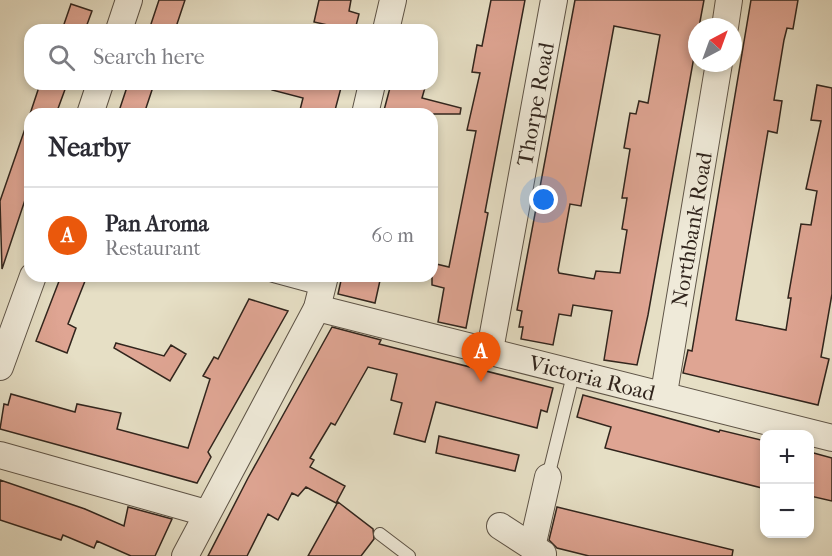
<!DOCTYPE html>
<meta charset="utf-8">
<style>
body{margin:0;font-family:"IM FELL French Canon",serif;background:#f7f7f7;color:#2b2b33}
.controls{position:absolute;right:18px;bottom:18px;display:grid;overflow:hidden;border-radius:12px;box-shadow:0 3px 9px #0003}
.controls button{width:54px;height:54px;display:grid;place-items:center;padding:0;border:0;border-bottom:2px solid #e1e1e2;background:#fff;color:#2b2b33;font:30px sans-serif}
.compass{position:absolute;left:688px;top:18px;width:54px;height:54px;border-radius:50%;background:#fff;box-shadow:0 3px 9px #0003;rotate:41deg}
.you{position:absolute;left:544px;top:200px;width:21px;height:21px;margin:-15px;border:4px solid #fff;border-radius:50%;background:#1a73e8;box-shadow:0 0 0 9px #1a73e833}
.badge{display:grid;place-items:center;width:39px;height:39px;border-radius:50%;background:#ea580c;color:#fff;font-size:20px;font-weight:700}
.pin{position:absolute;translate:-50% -50px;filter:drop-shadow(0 2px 3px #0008)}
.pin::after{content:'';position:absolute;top:32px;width:21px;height:18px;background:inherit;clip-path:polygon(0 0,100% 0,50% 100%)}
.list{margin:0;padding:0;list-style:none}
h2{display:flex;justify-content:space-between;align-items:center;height:78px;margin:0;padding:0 24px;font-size:26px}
h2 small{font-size:20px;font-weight:400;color:#7c7c81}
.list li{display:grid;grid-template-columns:39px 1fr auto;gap:18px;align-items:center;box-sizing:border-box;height:96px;padding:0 24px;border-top:2px solid #e1e1e2}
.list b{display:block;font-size:22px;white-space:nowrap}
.list p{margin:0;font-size:20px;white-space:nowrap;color:#7c7c81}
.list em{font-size:20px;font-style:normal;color:#7c7c81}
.icon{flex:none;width:33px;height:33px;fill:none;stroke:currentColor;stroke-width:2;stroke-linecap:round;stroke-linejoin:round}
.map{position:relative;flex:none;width:832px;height:556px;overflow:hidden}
.search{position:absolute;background:#fff;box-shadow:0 3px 9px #0003;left:24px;top:24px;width:414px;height:66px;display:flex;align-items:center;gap:15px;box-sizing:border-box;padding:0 21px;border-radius:18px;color:#7c7c81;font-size:22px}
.panel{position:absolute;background:#fff;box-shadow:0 3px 9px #0003;left:24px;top:108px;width:414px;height:174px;border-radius:18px}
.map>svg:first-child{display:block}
.building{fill:#dfa593;stroke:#31251d;stroke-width:1.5;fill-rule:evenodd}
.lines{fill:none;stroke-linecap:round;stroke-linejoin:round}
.service-casing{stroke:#5e5447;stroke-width:14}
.minor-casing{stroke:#5e5447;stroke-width:28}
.service{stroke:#efead9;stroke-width:12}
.minor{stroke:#efead9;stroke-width:26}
.labels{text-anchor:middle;stroke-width:5;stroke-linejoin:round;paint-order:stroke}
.street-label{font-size:22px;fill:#31251d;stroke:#efead9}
</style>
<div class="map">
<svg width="832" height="556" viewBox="0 0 832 556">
<rect width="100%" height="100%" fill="#e6dfc5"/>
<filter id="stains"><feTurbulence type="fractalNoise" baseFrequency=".00333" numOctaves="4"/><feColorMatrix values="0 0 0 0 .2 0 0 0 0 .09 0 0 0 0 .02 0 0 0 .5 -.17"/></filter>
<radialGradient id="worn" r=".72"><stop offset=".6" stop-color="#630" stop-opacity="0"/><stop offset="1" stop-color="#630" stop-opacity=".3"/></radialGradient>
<path class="building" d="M159 0H185L175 30H149Z
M319 0H351L349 11 359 14 355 30H327L328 25 314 22Z
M491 0H525L485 212 488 213 466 328 438 322 444 288 432 285V263L449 267 476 131 467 130 480 73 472 72 477 45 482 46Z
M575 0H704L699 27H697V40L648 315 637 365 604 360 612 311 573 305 571 316 559 314 553 345 521 339 523 327H519L522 311 517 310ZM614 26 660 35 648 103 639 101 636 114 630 113 624 148 630 149 622 198H627L622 229 627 230 620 273 596 271 594 279 559 273 558 270 570 204 581 206Z
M751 0H798L793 29 787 28 784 40 774 100 782 101 777 133 768 131 736 320 786 330 791 298H788L801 224 811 225 817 191 806 189 821 121 811 120 817 85 832 88V294L821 357 829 359 818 405 683 373 688 350 692 351Z
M71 4 92 11 85 30H62Z
M40 84H67L56 114H30Z
M128 84H154L144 114H118Z
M272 84H342L334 114H299L303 98 272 90Z
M391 84H426L422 98 461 108 460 114H383Z
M27 123H30V185L2 269 0 201Z
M61 276H87L68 324 76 328 67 353 36 341Z
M342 276H381L375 303 338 294Z
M249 299 288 311 208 452 211 457 197 483 0 429 4 404 8 405 11 394 75 412 77 404 121 413 117 429 188 448 210 379 203 376 214 357 218 359Z
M332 327 381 340 379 344 553 388 547 412 541 410 537 428 436 402 425 442 394 434 402 403 391 400 397 374 368 367 335 425 331 423 310 458 314 460 310 467 345 486 336 503 306 487 298 496 292 493 278 520 268 514 247 556H208L248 478Z
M116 343 164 356 171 345 186 354 170 381 114 348Z
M583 395 719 432 720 430 765 441V477L762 488 605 448 611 427 577 417Z
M439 436 519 455 515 471 436 453Z
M810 452 832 458V501L810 496Z
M0 480 85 509 124 526 128 507 172 519 155 556H131L97 541 94 548 63 535 61 540 0 520Z
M338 502 373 529 374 539 361 556H308Z
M557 507 733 550 732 556H589L557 548 549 540Z"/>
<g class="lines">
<g class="service-casing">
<path id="service" d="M273 276 321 289
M548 477 574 371
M380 534 409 556"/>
</g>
<g class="minor-casing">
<g id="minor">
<path d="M725 27 729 0"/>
<path d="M119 30 129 0"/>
<path d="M386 30 393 0"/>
<path d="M90 114 100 84"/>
<path d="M365 114 372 84"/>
<path id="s1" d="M317 308 832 438"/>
<path id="s2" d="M490 350 554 0"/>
<path d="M0 367 33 276"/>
<path id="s3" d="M664 393 719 63"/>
<path d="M0 455 206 513"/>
<path d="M500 526 543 554"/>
<path d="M532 547 548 477"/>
<path d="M185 556 317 308 325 276"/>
</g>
</g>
<use href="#service" class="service"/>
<use href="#minor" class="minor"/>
</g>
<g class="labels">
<g class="street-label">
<text dy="8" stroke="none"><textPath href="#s2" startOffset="250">Thorpe Road</textPath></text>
<text dy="8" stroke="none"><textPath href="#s3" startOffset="166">Northbank Road</textPath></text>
<text dy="8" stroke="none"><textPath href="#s1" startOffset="284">Victoria Road</textPath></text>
</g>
</g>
<rect width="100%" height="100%" filter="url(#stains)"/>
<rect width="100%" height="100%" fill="url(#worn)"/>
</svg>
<div class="controls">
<button>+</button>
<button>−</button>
</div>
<svg class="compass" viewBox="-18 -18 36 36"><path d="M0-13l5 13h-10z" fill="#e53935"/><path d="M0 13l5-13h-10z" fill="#7c7c81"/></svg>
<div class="you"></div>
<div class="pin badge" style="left:481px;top:382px">A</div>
<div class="search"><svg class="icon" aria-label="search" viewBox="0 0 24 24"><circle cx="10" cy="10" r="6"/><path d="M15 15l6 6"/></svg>Search here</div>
<section class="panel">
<h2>Nearby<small></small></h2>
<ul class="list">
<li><span class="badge">A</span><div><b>Pan Aroma</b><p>Restaurant</p></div><em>60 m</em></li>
</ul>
</section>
</div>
